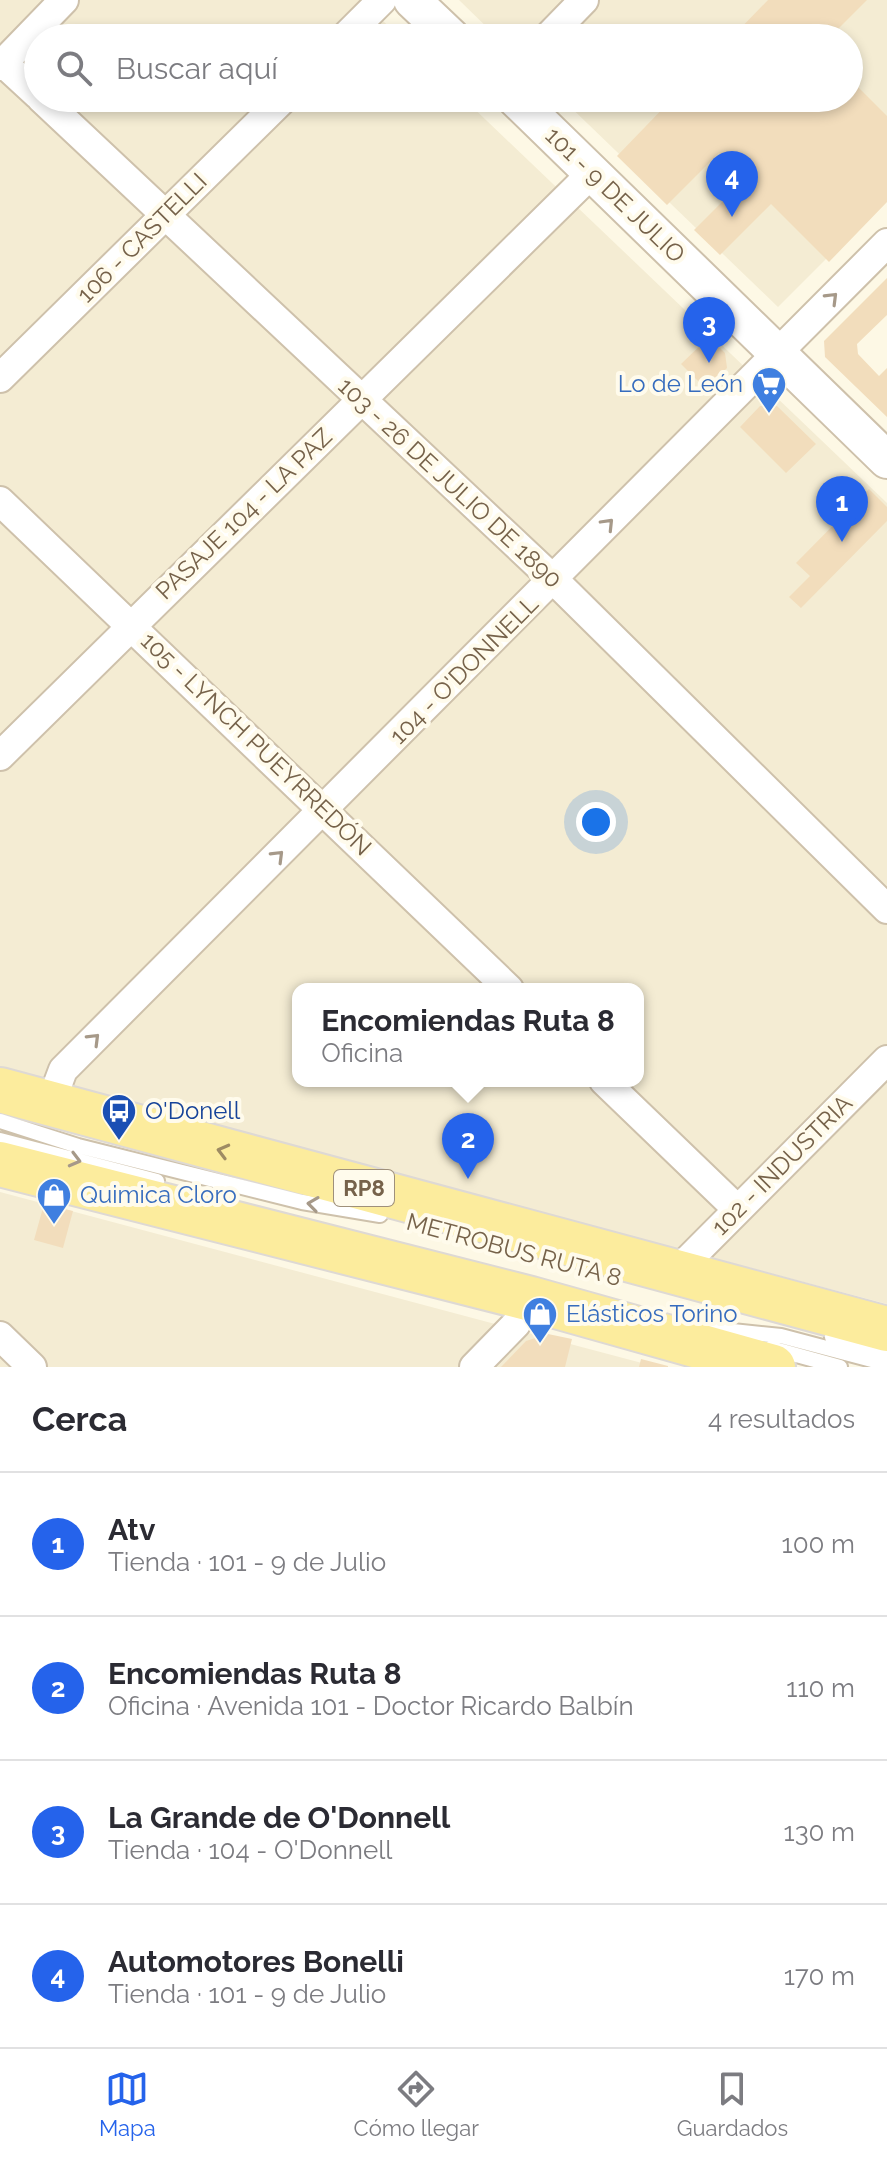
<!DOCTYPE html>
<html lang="es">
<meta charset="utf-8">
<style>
body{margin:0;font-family:Raleway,sans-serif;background:#f7f7f7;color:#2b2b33}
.you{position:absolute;left:596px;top:822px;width:28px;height:28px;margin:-20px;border:6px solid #fff;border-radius:50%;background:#1a73e8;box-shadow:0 0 0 12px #1a73e833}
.badge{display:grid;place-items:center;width:52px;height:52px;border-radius:50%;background:#2563eb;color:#fff;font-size:26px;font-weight:700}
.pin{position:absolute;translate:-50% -66px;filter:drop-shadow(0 2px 4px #0008)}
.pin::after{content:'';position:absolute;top:42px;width:28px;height:24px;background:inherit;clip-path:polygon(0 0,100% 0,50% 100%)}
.popup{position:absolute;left:292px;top:983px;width:352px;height:104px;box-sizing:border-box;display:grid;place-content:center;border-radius:16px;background:#fff;filter:drop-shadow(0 2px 6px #0005);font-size:26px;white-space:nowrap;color:#7c7c81}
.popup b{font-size:30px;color:#2b2b33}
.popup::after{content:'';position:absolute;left:50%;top:100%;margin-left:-16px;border:16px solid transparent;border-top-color:#fff}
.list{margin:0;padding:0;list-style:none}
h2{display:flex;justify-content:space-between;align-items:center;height:104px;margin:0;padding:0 32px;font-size:34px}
h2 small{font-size:26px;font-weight:400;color:#7c7c81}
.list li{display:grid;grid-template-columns:52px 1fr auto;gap:24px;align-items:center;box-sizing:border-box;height:144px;padding:0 32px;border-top:2px solid #e1e1e2}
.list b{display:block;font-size:30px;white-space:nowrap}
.list p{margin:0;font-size:26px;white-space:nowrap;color:#7c7c81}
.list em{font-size:26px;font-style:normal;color:#7c7c81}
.icon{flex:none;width:44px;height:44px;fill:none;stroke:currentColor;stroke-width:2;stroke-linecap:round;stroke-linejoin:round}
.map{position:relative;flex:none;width:887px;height:1367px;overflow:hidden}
.search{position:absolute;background:#fff;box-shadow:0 4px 12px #0003;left:24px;right:24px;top:24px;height:88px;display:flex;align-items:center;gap:20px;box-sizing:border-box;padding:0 28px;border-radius:44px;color:#7c7c81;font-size:30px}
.sheet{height:680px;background:#fff}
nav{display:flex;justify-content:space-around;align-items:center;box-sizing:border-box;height:112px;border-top:2px solid #e1e1e2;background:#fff;font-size:22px;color:#7c7c81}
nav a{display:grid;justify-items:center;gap:4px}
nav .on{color:#2563eb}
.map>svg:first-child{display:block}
.residential{fill:#f4ecd3;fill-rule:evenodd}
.building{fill:#f2ddbc}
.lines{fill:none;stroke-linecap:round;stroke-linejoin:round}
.service-casing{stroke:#cec1ab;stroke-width:18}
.minor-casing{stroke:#cec1ab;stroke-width:32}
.tertiary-casing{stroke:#cec1ab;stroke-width:40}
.primary-casing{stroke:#ded9d4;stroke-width:48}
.service{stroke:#fff;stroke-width:14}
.minor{stroke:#fff;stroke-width:28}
.tertiary{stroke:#fff;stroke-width:36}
.primary{stroke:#fcec9d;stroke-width:44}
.oneway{stroke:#a69989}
.oneway2{stroke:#9e8b63}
.labels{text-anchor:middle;stroke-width:8;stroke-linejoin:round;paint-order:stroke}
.shield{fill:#fffbec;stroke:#9f907b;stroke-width:2}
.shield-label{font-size:22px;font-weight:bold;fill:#76624a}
.street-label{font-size:24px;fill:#76624a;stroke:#fffbec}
.shop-label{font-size:24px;fill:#366cbe;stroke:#fffbec;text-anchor:start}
.transit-label{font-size:24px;fill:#164399;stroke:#fffbec;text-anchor:start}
</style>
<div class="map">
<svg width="887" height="1367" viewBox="0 0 887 1367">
<rect width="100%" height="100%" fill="#fdf8e5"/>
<path class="residential" d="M0 0H361L401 38H38V98H463L887 503V1304L0 1069ZM298 989H638V1081H298Z
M459 0H887V198L778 307 561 98H849V38H498Z
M0 1192 465 1316 657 1367H0Z"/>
<path class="building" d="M768 0H867L829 38H731Z
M849 78 887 116V202L829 262 771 204 720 255 694 230 745 179 719 153 667 205 617 156 673 98H849Z
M887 278V315L857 344 858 354 879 376 887 368V417L825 357 824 341Z
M709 337 725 353 727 368 706 389 681 364Z
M760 406H777L816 444 786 473 740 427Z
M869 489 887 507V521L801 608 789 597 810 576 796 563Z
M44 1204 73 1211 63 1248 34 1240Z
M548 1334 572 1339 565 1367H501L526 1341Z
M641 1359 668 1366V1367H639Z"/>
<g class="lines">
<g class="service-casing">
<path id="service" d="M0 1121 78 1146 302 1202 380 1215
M0 1140 157 1181
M704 1328 781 1336 887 1364
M832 1337 887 1352
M771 1348 840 1367"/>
</g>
<g class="minor-casing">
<path id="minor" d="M344 38 382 0
M547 38 584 0
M0 60 38 95
M0 66 64 0
M41 98 554 580 887 909
M0 378 284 98
M0 501 509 989
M0 756 592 173
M604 1081 737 1209
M51 1102 63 1070 887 243
M678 1270 887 1060
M0 1336 32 1367
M474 1367 516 1324 531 1299"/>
</g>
<g class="tertiary-casing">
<path id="tertiary" d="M412 0 452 38
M515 98 887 460"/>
</g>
<g class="primary-casing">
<path id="primary" d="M0 1090 887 1329
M0 1164 531 1299 773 1367"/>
</g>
<use href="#service" class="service"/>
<use href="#minor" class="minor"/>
<use href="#tertiary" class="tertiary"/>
<use href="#primary" class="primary"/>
</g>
<defs><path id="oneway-chevron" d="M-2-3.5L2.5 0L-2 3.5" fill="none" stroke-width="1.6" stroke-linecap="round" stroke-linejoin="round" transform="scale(2)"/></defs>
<g class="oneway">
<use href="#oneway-chevron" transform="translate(832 298) rotate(-45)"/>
<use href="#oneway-chevron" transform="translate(608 524) rotate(-46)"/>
<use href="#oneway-chevron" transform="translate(278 856) rotate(-45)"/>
<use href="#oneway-chevron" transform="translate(94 1039) rotate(-45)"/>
<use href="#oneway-chevron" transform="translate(75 1160) rotate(15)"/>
<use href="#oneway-chevron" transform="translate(313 1204) rotate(-172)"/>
</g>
<use class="oneway2" href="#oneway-chevron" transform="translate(223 1151) rotate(-165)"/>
<defs>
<g id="supermarket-pin" transform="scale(1.8)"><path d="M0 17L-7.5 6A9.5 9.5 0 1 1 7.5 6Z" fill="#3f7fe0" stroke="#fffbec"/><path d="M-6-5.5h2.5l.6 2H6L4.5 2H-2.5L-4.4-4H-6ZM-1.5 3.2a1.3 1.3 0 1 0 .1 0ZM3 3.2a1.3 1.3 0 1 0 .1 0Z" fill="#fff"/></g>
<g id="bus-pin" transform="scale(1.8)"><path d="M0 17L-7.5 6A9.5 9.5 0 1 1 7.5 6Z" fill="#1a4fb4" stroke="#fffbec"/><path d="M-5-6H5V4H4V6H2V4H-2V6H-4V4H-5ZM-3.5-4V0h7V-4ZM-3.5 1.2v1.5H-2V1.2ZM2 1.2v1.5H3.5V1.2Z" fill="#fff"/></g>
<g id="shop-pin" transform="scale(1.8)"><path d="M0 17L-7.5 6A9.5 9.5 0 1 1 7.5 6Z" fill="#3f7fe0" stroke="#fffbec"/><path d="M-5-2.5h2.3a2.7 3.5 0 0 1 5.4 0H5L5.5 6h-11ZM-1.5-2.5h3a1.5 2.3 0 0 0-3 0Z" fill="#fff"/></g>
</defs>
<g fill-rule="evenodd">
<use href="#supermarket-pin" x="769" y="384"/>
<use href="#bus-pin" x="119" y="1111"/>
<use href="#shop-pin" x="54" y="1195"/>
<use href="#shop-pin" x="540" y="1314"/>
</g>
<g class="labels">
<rect class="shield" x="334" y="1170" width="60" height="36" rx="6"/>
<g class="shield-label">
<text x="364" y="1196">RP8</text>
</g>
<g class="street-label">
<text transform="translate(615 195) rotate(44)" y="8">101 - 9 DE JULIO</text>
<text transform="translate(142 238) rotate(-45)" y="8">106 - CASTELLI</text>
<text transform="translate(450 483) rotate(43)" y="8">103 - 26 DE JULIO DE 1890</text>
<text transform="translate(244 514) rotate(-44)" y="8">PASAJE 104 - LA PAZ</text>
<text transform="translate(464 670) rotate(-45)" y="8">104 - O'DONNELL</text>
<text transform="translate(256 744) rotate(44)" y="8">105 - LYNCH PUEYRREDÓN</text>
<text transform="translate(782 1165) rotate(-45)" y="8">102 - INDUSTRIA</text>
<text transform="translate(514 1250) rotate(15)" y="8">METROBUS RUTA 8</text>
</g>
<g class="shop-label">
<text x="743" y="392" text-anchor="end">Lo de León</text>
<text x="80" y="1203">Quimica Cloro</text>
<text x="566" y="1322">Elásticos Torino</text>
</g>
<g class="transit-label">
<text x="145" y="1119">O'Donell</text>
</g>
</g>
</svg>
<div class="you"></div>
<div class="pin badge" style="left:842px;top:542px">1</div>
<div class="pin badge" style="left:468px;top:1179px">2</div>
<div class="popup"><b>Encomiendas Ruta 8</b>Oficina</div>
<div class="pin badge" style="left:709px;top:363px">3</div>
<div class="pin badge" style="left:732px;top:217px">4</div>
<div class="search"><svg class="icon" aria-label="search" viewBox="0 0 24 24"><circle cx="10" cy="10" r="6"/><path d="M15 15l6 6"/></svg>Buscar aquí</div>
</div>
<section class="sheet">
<h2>Cerca<small>4 resultados</small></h2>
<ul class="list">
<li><span class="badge">1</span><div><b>Atv</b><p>Tienda · 101 - 9 de Julio</p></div><em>100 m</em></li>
<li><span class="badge">2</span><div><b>Encomiendas Ruta 8</b><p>Oficina · Avenida 101 - Doctor Ricardo Balbín</p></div><em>110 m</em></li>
<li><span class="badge">3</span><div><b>La Grande de O'Donnell</b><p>Tienda · 104 - O'Donnell</p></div><em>130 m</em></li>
<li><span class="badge">4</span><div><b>Automotores Bonelli</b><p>Tienda · 101 - 9 de Julio</p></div><em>170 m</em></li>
</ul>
</section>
<nav>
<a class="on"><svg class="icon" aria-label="map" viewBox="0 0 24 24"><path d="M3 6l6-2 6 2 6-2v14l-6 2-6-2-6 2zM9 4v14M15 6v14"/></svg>Mapa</a>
<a><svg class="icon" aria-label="directions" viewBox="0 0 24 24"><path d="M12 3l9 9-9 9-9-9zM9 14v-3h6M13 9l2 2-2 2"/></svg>Cómo llegar</a>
<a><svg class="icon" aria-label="saved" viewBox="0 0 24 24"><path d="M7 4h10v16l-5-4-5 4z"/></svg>Guardados</a>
</nav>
